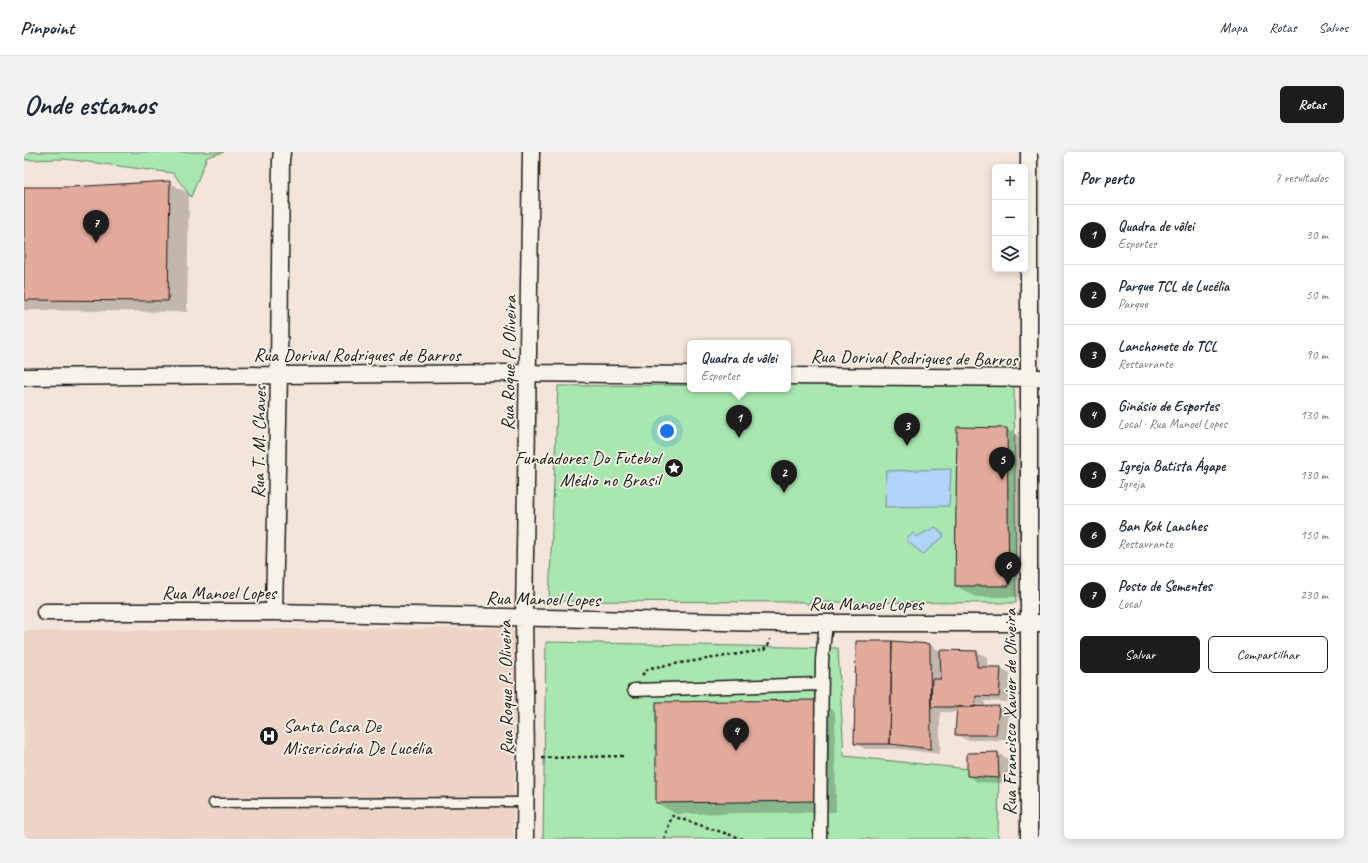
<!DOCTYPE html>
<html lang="pt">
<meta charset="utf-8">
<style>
body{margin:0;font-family:Caveat,sans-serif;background:#f2f2f3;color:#1f2937}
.controls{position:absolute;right:12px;top:12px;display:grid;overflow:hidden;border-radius:6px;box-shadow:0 2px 10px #0003}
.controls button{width:36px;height:36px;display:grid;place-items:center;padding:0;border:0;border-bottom:1px solid #e0e1e3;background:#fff;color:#1f2937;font:20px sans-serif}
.you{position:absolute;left:643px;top:279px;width:14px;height:14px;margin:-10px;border:3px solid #fff;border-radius:50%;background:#1a73e8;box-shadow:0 0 0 6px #1a73e833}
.badge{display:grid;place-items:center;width:26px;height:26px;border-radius:50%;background:#1c1c1c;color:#fff;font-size:13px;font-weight:700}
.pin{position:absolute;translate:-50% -33px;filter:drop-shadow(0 1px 2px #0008)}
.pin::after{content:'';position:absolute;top:21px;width:14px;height:12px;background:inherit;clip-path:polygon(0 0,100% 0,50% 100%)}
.popup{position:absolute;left:663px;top:188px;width:104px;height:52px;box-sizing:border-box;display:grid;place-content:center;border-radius:6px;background:#fff;filter:drop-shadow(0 1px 3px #0005);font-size:13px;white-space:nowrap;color:#747a83}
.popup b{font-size:15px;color:#1f2937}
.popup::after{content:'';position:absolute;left:50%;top:100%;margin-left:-8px;border:8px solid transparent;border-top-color:#fff}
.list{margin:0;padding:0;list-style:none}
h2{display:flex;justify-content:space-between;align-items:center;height:52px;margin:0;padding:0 16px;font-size:17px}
h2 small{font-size:13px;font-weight:400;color:#747a83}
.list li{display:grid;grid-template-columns:26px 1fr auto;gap:12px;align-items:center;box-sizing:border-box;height:60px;padding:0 16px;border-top:1px solid #e0e1e3}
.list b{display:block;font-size:15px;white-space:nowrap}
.list p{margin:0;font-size:13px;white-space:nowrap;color:#747a83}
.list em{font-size:13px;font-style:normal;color:#747a83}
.actions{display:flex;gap:8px;padding:12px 16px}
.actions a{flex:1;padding:9px 0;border:1px solid #1c1c1c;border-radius:6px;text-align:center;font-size:14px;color:#1c1c1c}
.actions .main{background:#1c1c1c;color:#fff}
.icon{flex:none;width:22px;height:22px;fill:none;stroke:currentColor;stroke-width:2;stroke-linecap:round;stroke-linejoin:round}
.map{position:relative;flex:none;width:1016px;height:687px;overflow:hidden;border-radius:6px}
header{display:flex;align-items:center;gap:24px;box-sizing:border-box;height:56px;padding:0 20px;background:#fff;border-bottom:1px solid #e0e1e3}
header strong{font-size:19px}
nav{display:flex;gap:22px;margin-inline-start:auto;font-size:14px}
.intro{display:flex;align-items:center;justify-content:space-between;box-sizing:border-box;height:96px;padding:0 24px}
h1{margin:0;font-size:28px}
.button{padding:10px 18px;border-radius:6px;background:#1c1c1c;color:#fff;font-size:14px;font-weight:700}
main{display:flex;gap:24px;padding:0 24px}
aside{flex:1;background:#fff;border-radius:6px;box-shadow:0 2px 10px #0003}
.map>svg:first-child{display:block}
.built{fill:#eed4c7}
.green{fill:#a8e7af;stroke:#628266}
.water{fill:#b0d5f9;stroke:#758ba1}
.shadow{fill:#0003}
.building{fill:#e3ab9c;stroke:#1c1c1c}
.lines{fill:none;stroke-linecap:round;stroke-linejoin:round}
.service-casing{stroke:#1c1c1c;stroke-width:11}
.pedestrian-casing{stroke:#1c1c1c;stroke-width:15}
.minor-casing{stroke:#1c1c1c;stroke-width:19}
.path{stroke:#1c1c1c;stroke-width:2.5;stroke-dasharray:3 3;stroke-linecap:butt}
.service{stroke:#f7f3e8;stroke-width:8}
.pedestrian{stroke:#f7f3e8;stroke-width:12}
.minor{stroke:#f7f3e8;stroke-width:16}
.labels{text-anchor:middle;stroke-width:3.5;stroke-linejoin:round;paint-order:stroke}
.street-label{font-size:19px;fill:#1c1c1c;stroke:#f7f3e8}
.poi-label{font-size:19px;fill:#1c1c1c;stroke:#f7f3e8;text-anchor:end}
</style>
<header>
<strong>Pinpoint</strong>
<nav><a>Mapa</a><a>Rotas</a><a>Salvos</a></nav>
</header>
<div class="intro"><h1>Onde estamos</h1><a class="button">Rotas</a></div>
<main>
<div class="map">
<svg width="1016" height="687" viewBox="0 0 1016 687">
<rect width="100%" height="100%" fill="#f3e5d9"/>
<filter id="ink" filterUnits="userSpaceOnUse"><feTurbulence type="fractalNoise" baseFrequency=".025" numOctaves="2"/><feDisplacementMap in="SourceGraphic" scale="8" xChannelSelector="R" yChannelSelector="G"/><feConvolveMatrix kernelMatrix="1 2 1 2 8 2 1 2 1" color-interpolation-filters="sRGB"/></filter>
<g filter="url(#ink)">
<path class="built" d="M486 476 492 481 489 687H0V479Z"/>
<path class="green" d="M0 0H200L183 5 167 45 149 21 41 7 0 8Z
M990 229 992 451 786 450 783 452 780 450 525 449 534 234 666 233V237H764V232Z
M522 490 814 496 820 604 975 620 974 687H519Z"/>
<path class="water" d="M927 317 925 354 861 355 862 319Z
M912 375 920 384 899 402 882 388 889 381 892 385Z"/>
<path class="shadow" d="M145 30 165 42 163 160 0 158V36H47Z
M983 277 1002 288 1004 445H952L932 434Z
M833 490 906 493 916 499 953 500 963 505V516H976L986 521 984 550 961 549V555H975L985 561 982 588H942L932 582 934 560H916V602L877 597H841L831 591Z
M792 549 811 560 812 660 652 662 633 651Z
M974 601 984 607V631L954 630 944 624V602Z"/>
<path class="building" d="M146 29 144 149 0 148V35H47Z
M933 275 983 276 985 434H931Z
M832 489H868L866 592H830Z
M868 489 906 492 907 597 866 592Z
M916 498 953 499V515H977L975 545 952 544 951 555H907L908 527H917Z
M792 548 793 649 632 651V550Z
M975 554 972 583H931L933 555Z
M974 600 975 626 943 624V601Z"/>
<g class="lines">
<g class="service-casing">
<path id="service" d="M189 651 502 650"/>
</g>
<g class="pedestrian-casing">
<path id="pedestrian" d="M610 538 798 532
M796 687 798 508 802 471"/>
</g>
<g class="minor-casing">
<path id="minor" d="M1005 0V687
M764 224 1016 226
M0 225 504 221 666 223
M21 460H250L750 471H1016
M250 460 255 222 257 8 258 0
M501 687 502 606 500 466 507 0"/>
</g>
<path class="path" d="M618 523 625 516 740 498 746 490V487
M518 606 599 604
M640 687 648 664 719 687"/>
<use href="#service" class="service"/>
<use href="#pedestrian" class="pedestrian"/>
<use href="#minor" class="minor"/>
</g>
</g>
<defs>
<g id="sight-disc" transform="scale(1)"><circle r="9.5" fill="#1c1c1c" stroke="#f7f3e8"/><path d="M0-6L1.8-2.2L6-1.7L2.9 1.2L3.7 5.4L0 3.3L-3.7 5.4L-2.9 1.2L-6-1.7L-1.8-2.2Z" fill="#fff"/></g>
<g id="hospital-disc" transform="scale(1)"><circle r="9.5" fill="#1c1c1c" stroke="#f7f3e8"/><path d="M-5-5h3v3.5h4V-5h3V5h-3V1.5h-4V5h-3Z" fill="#fff"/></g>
</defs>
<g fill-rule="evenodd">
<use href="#sight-disc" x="650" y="316"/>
<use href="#hospital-disc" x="245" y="584"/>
</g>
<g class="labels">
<g class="street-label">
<text x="333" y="209">Rua Dorival Rodrigues de Barros</text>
<text transform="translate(890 205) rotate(1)" y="7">Rua Dorival Rodrigues de Barros</text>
<text transform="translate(484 211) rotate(-89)" y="7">Rua Roque P. Oliveira</text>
<text transform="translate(234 290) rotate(-89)" y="7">Rua T. M. Chaves</text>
<text x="195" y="447">Rua Manoel Lopes</text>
<text transform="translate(519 446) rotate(1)" y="7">Rua Manoel Lopes</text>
<text x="842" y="458">Rua Manoel Lopes</text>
<text transform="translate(481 536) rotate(-91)" y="7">Rua Roque P. Oliveira</text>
<text transform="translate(985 560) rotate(-90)" y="7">Rua Francisco Xavier de Oliveira</text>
</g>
<g class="poi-label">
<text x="636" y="312">Fundadores Do Futebol<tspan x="636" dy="22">Médio no Brasil</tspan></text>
<text x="259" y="580" text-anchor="start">Santa Casa De<tspan x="259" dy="22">Misericórdia De Lucélia</tspan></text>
</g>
</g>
</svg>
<div class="controls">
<button>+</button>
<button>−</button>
<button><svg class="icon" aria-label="layers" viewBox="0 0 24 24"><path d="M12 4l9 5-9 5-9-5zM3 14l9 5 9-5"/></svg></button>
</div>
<div class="you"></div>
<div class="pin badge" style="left:715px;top:286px">1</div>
<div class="popup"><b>Quadra de vôlei</b>Esportes</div>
<div class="pin badge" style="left:760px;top:341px">2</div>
<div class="pin badge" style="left:883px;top:294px">3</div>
<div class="pin badge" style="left:712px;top:599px">4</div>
<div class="pin badge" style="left:978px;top:328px">5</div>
<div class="pin badge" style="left:984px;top:433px">6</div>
<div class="pin badge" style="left:72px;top:91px">7</div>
</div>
<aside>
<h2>Por perto<small>7 resultados</small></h2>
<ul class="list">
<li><span class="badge">1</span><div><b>Quadra de vôlei</b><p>Esportes</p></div><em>30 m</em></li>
<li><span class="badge">2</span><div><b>Parque TCL de Lucélia</b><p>Parque</p></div><em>50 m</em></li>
<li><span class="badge">3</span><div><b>Lanchonete do TCL</b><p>Restaurante</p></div><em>90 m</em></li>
<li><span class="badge">4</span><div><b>Ginásio de Esportes</b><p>Local · Rua Manoel Lopes</p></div><em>130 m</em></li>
<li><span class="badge">5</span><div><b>Igreja Batista Ágape</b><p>Igreja</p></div><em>130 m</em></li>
<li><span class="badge">6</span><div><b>Ban Kok Lanches</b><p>Restaurante</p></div><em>150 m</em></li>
<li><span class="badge">7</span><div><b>Posto de Sementes</b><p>Local</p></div><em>230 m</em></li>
</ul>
<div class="actions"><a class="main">Salvar</a><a>Compartilhar</a></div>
</aside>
</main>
